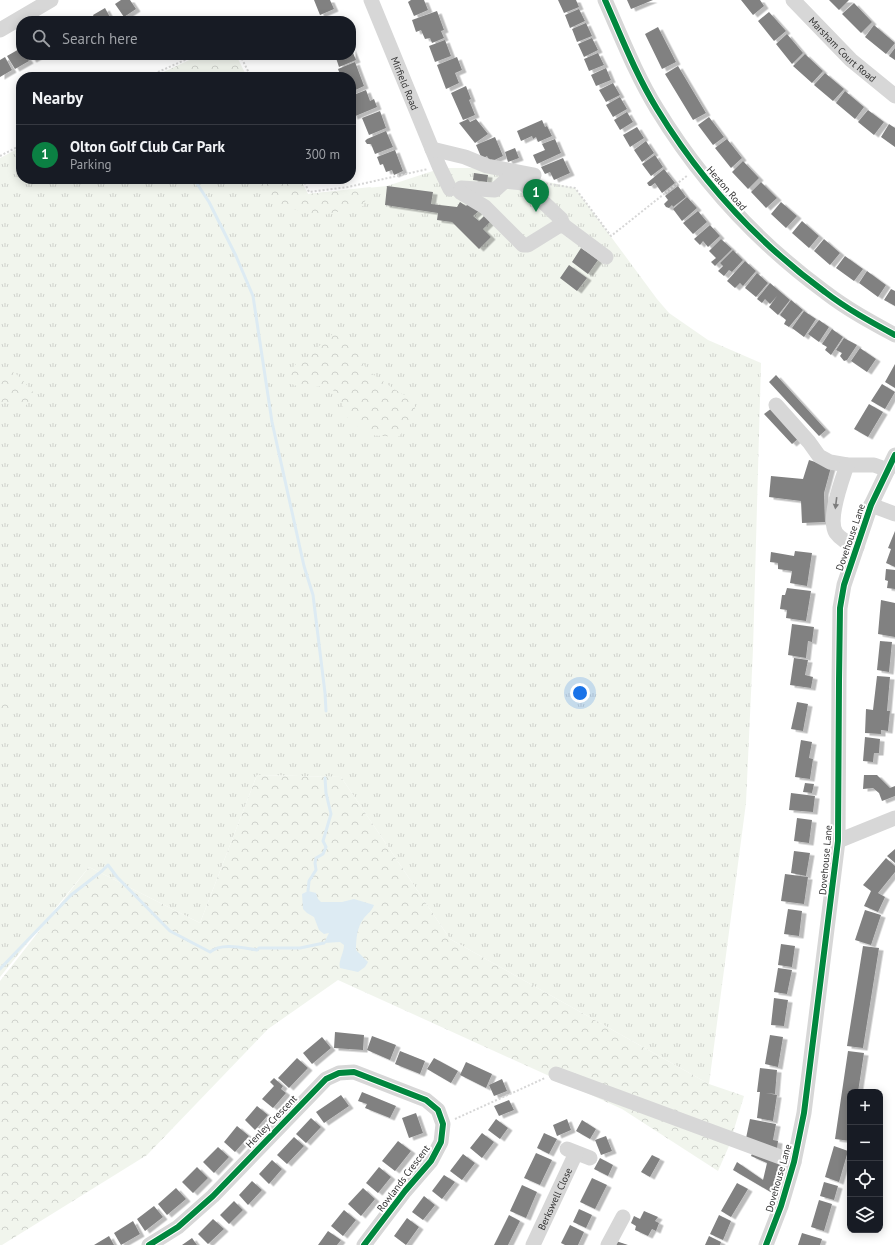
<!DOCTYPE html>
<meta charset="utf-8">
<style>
body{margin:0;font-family:"PT Sans",sans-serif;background:#242831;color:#f1f3f6}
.controls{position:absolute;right:12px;bottom:12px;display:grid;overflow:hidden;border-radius:8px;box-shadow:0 2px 10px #0003}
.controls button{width:36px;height:36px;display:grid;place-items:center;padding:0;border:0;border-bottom:1px solid #363941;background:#171b24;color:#f1f3f6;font:20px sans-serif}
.you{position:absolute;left:580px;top:693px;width:14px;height:14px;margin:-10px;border:3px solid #fff;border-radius:50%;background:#1a73e8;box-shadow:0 0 0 6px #1a73e833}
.badge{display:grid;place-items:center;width:26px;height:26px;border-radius:50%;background:#0b8043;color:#fff;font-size:13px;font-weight:700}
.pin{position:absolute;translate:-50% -33px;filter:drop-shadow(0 1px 2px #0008)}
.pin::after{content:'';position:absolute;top:21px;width:14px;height:12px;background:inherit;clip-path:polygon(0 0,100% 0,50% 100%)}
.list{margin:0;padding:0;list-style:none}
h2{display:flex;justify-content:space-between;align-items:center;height:52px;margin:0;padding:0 16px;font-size:17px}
h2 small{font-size:13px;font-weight:400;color:#9ea1a6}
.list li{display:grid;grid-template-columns:26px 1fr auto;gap:12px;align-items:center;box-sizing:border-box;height:60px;padding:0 16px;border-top:1px solid #363941}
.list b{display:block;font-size:15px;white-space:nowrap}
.list p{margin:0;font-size:13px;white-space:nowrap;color:#9ea1a6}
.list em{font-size:13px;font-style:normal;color:#9ea1a6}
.icon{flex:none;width:22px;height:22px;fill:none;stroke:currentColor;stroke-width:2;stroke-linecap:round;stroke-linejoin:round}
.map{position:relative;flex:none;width:895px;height:1245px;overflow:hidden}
.search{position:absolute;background:#171b24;box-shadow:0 2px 10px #0003;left:16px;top:16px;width:340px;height:44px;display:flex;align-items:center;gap:10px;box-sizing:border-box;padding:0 14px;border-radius:16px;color:#9ea1a6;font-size:15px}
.panel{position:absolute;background:#171b24;box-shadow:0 2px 10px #0003;left:16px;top:72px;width:340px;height:112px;border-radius:16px}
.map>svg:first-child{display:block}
.grass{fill:url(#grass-tufts)}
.forest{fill:url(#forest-crowns)}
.water{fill:#ddebf3}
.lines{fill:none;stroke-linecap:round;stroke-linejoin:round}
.stream{stroke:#ddebf3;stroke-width:3}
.building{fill:#818181;filter:url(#shadow)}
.path{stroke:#d6d6d6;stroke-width:2;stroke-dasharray:2 2;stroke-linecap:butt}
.minor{stroke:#d7d7d7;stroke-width:15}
.cycleway-casing{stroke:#fff;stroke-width:8}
.cycleway{stroke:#00873e;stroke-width:6}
.oneway{fill:#7d7d7d}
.labels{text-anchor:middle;stroke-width:4;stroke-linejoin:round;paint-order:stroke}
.street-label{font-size:10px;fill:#333;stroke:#fff}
</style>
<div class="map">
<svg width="895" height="1245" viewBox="0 0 895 1245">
<defs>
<pattern id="grass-tufts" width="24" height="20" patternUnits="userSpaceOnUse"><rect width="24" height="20" fill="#f1f5ed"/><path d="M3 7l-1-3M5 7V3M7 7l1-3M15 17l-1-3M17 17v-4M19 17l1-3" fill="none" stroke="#cfd2cc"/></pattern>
<pattern id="forest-crowns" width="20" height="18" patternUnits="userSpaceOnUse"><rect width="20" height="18" fill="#f1f5ed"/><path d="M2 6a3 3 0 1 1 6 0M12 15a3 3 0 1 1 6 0" fill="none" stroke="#cfd2cc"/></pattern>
<filter id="shadow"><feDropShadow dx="4.5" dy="2.5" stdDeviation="0" flood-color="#0004"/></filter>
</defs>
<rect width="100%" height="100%" fill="#fff"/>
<path class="grass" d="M21 147V179H300L308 194 387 186 442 168H485L575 188 657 299 669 313 708 340 761 363 753 649 746 803 709 1084 450 939 341 777 257 775 200 923 89 867 0 977V158Z"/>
<path class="forest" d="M200 55H236L247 77H196L190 75 179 77H153Z
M256 179H300L308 194 371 187 363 206 319 216 275 204Z
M335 332 350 339 367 370 394 389 415 401V419L398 437 368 435 347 417 339 396 328 385 303 389 292 384 290 371 297 363 310 356 319 346Z
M0 368C19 371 22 381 34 393L25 407 0 402Z
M0 697H4L12 702 13 714 0 716Z
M257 775 341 777 450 939 709 1084 744 1096 729 1146 718 1171 622 1109 338 980 268 1029 147 1155 2 1245H0V981L89 867 200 923Z"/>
<path class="water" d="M308 891 316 893 318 899 321 902H342L354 899 374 905C372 911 368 913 364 918 357 927 356 939 356 950L368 962 365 967 358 972 340 968C338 961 344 953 344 945L340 942 324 943 329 933 324 934 319 930 314 917 307 913 303 909 302 894Z"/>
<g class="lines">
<path class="stream" d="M194 179 209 202 236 256 253 296 272 422 304 566 313 595 325 693 326 711
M308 891 309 881 316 870 315 863 316 858 323 854 326 847 323 841 331 814 326 793 325 778
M0 969 71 895 102 871 108 865 117 877 170 931 210 952C222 942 243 948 257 950L259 948H300L324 943"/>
</g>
<path class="building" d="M121 0H130L136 9 124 17 115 4Z
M314 0H330L334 9 320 15Z
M411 0H424L428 10 414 16 408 2Z
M558 0H576L579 7 564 13Z
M627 0H653L631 9Z
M741 0H760L764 6 753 15Z
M829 0H849L839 10Z
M854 3 872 22 861 33 842 14Z
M105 8 112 21H96L93 15Z
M579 9 585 21 570 28 565 15Z
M437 11 444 30 441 31 444 38 432 43 430 38 425 39 421 30 416 32 412 20Z
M769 12 786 31 774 41 758 21Z
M88 16 91 21H79Z
M332 17 333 21H323Z
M586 23 592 36 577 42 572 29Z
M874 25 895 43 886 54 865 37Z
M658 27 676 62 662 69 645 34Z
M787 34 803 53 792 64 776 44Z
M592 38 598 50 584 57 578 44Z
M445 40 451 56 435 62 429 46Z
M21 48V55H25L29 61 15 69 7 56Z
M351 48 356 60 339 67 335 55H351Z
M895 48V60L889 56Z
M598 53 604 65 589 71 584 59Z
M805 54 823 71 812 83 793 66Z
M29 55H41L32 60Z
M5 57 12 70 0 77V60Z
M457 57 462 70 455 73 459 83 446 89 437 65Z
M355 62 364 86 351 92V77H341L338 69Z
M678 66 706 113 693 120 665 74Z
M606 68 611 80 596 86 591 75Z
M825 73 844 89 833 101 814 85Z
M613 83 620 95 606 102 599 90Z
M466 86 471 99 469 100 475 115 463 120 451 93Z
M366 90 370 101 374 99 377 107 353 117 351 110 355 108 351 96Z
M845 91 864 107 855 119 836 103Z
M620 97 627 109 613 117 606 105Z
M868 110 884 122 874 135 858 122Z
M380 111 386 128 369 135 362 118Z
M627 112 633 122 620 130 614 120Z
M709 117 724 137 713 145 698 125Z
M468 119 470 122 476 119 488 134 475 143 459 123Z
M542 120 545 127 547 126 552 136 538 142 536 137 533 139 532 136 521 141 517 131Z
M889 124 895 128V147L881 137Z
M637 127 644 138 630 147 623 135Z
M386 131 393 147 375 154 371 144H367L365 141 367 139Z
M495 137 503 156 490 162 487 156 482 159 476 145Z
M555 139 561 153 537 164 533 155 545 150 542 144Z
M727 139 742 158 731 168 715 148Z
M646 141 654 153 642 162 634 150Z
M515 148 519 158 508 162 505 152Z
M395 150 403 171 394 175 392 170 386 172 383 164 380 165 377 157Z
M655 155 663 167 651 176 642 164Z
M563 158 570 173 554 180 550 172 545 174 541 167Z
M743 161 759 178 748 189 732 172Z
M664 169 675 183 662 193 655 183 651 186H649L647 183Z
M474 173 488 175 487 182 473 180Z
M761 182 777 198 766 208 751 192Z
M387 186 433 192 431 204 457 207 460 202 466 206 470 202 479 211 473 216 479 221 485 215 491 221 483 229 491 237 479 249 452 222 437 220 438 213 385 205Z
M678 186 686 197 673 207 672 205 669 208 666 207 664 204 668 200 665 196Z
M687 197 697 208 682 221 673 209Z
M781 202 797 216 786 228 771 214Z
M698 211 707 222 693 234 683 223Z
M802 221 819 236 809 248 792 233Z
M710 225 720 236 708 247 703 241 700 245 694 239Z
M721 239 732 249 715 266 711 262 716 258 709 251Z
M824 239 840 253 830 265 814 251Z
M581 248 598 260 588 274 572 262Z
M733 250 743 260 732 272 729 270 724 276 718 271 723 266 720 263Z
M845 256 863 269 854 281 836 268Z
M745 261 756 271 743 286 740 283 735 288 727 281Z
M569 265 587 278 577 291 560 278Z
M867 271 886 285 878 297 859 283Z
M757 273 768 283 756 297 745 288Z
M770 283 790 300 778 315 769 307 777 296 770 304 765 299 762 303 757 299Z
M891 289 895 291V306L884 300Z
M791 300 803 310 789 327 784 324 786 320 780 315Z
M804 311 816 319 804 337 792 328Z
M819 320 829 327 819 342 808 334Z
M832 329 843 337 831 355 825 350 827 347 822 344Z
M844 338 857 345 847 360 844 361 840 356 842 353 836 350Z
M860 348 876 359 867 372 851 361Z
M895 364V388L885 382Z
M776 375 826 430 819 436 769 382Z
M882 384 895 392 885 409 871 401Z
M869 404 883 412 868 437 854 429Z
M772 408 799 438 792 444 764 414Z
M809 460 831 467 824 493 825 522 802 523 801 501 769 497 771 476 803 479Z
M895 531V567L886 563 891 549 888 548Z
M795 551 812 553 807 586 790 583 792 571 778 569V563L770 562 771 552 794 556Z
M886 569 895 570V589L887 588 888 581 885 580Z
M787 588 811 591 806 621 786 618 787 610 780 609 782 595H785Z
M881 600 895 603V637L878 634Z
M792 624 814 627 812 642 808 641 806 658 788 655Z
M880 641 892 642 889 672 877 670Z
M794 658 808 660 805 675 813 677 811 688 790 685Z
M877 676 890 677 887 711H890L888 731 881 730V734L865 733 866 709 873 710Z
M797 702 808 704 803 731 791 729Z
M865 737 880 739 879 753H874L873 762 863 761Z
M801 740 812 742 809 758 813 759 810 779 795 777Z
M864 775H877L890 788 895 786V796L882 801 879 793 873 788 863 789Z
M805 783 814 784 812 793 803 792Z
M791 793 815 796 813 812 789 810Z
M797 818 812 820 809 843 794 841Z
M895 849V863L887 856Z
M794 851 810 853 806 876 791 873Z
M886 858 895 866V872L878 893 885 897 878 912 864 906 871 891 863 885Z
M785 874 808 877 804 904 781 901Z
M788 909 802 911 799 936 784 934Z
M865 910 881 915 871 945 855 940Z
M781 944 795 946 792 967 778 965Z
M863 946 879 948 863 1048 847 1046Z
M778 968 792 970 787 994 774 992Z
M774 998 788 1000 784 1026 771 1025Z
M335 1032 364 1035 363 1050 334 1048Z
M770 1035 783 1037 778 1067 765 1064Z
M372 1036 396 1045 390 1060 367 1050Z
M322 1037 331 1048 312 1064 303 1053Z
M400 1051 425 1061 420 1074 395 1064Z
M848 1051 864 1053 858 1092H850V1141L835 1139Z
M297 1058 308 1068 289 1088 278 1078Z
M434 1058 458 1071 451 1083 427 1069Z
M466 1062 492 1074 486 1088 460 1075Z
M760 1068 777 1070 775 1094 766 1093 777 1095 773 1121 757 1118 760 1092H757Z
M274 1078 283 1086 281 1089 286 1093 273 1108 262 1099 274 1086 270 1082Z
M502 1079 507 1091 494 1096 489 1085Z
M362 1092 396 1106 390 1118 365 1108 367 1104 358 1101Z
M341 1095 349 1106 324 1123 316 1112Z
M509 1100 514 1110 499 1116 494 1106Z
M257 1106 268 1115 255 1130 245 1120Z
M416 1113 423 1133 409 1138 402 1118Z
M311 1118 321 1127 306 1143 296 1134Z
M496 1119 508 1128 500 1139 488 1130Z
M567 1119 571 1130 557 1136 553 1125Z
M750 1119 776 1124 773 1140 778 1141 777 1149 745 1143Z
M582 1120 596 1129 590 1139 576 1131Z
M237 1126 249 1136 235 1152 224 1142Z
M482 1133 494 1142 482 1158 470 1148Z
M544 1133 557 1139 549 1154 537 1148Z
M606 1136 612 1151 601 1155 595 1140Z
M294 1137 304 1146 287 1164 277 1155Z
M398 1141 411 1151 395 1171 382 1161Z
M834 1146 848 1151 839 1182 825 1177Z
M218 1147 229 1157 214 1173 203 1162Z
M754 1149 783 1160 774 1194 733 1170 737 1162 763 1180 767 1163 751 1156Z
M536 1153 552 1160 540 1185 524 1178Z
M463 1154 475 1163 462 1180 450 1171Z
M652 1155 660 1159 650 1177 641 1172Z
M600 1158 613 1165 608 1176 594 1169Z
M272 1160 282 1169 269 1184 259 1174Z
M197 1167 208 1178 193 1193 182 1182Z
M379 1167 391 1177 378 1193 366 1183Z
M444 1175 455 1182 442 1199 432 1191Z
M592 1178 607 1185 595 1209 580 1202Z
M252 1181 262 1190 248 1205 239 1195Z
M824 1182 838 1186 834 1200 820 1196Z
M737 1183 748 1189 731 1217 721 1211Z
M522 1185 537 1192 526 1218 510 1211Z
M176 1188 186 1199 167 1215 158 1204Z
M363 1188 375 1199 361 1216 348 1204Z
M424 1196 435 1205 423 1220 412 1212Z
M819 1200 832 1204 824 1231 811 1227Z
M234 1201 243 1210 229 1224 220 1215Z
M154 1206 163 1217 145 1231 137 1219Z
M579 1209 592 1215 586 1228 573 1222Z
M344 1210 356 1220 343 1236 331 1226Z
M644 1211 658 1217 655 1221 659 1223 656 1231 652 1229 648 1236 635 1230 636 1226 631 1223 634 1216 640 1219Z
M509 1215 520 1221 508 1245H494Z
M719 1215 731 1221 723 1240 710 1234Z
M407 1218 419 1227 406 1245 394 1236Z
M213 1219 224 1229 208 1244 198 1234Z
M133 1221 140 1234 121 1245 114 1233Z
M570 1225 584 1232 578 1245H565L561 1243Z
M328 1231 341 1240 337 1245H318Z
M802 1233 822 1239 820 1245H798Z
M109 1236 114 1245H94Z
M709 1236 721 1242 720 1245H705Z
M192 1238 197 1245H182Z
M613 1240 628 1245H611Z"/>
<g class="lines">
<path class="path" d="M240 55 251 77
M147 77 196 55
M0 156 21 145
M303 179 309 192 348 187 428 169
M542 183 575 188 611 236 688 175
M455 1119 545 1078"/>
<g class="minor">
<path id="s1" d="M371 0 439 166 450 189"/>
<path d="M605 0C621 36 636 75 657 109 701 181 757 242 825 292 847 309 871 322 895 335"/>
<path id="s2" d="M793 0 851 60 895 96"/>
<path d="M0 30 51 0"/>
<path d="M432 149 465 157 487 166 534 175"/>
<path d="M461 188 495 190 505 181 523 183 561 219 563 225"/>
<path d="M460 192 485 207 523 245H528L557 227 563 225 606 257"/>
<path d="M776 405 809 442 819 456 830 462 847 465H874L888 470"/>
<path d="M847 465C842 480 827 519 836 533 841 540 849 543 857 547"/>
<path d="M871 505 895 514"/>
<path d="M838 841 895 818"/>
<path d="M556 1074 794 1162"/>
<path d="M567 1149 590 1158"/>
<path d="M149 1245 178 1227 213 1196 326 1079 339 1073 354 1072 426 1100 438 1110 443 1124 441 1142 431 1161 405 1191 364 1245"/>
<path id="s3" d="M533 1245 576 1153"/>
<path d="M608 1245 623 1217"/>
<path d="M766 1245 781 1206 794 1162 804 1113 838 841 839 681 840 608 844 585 871 505 895 455"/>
</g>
<g class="cycleway-casing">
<path id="cycleway" d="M605 0C621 36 636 75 657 109 701 181 757 242 825 292 847 309 871 322 895 335
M149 1245 178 1227 213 1196 326 1079 339 1073 354 1072 426 1100 438 1110 443 1124 441 1142 431 1161 405 1191 364 1245
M766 1245 781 1206 794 1162 804 1113 838 841 839 681 840 608 844 585 871 505 895 455"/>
</g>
<use href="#cycleway" class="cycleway"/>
</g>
<defs><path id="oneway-solid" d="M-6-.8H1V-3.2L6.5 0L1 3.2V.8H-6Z"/></defs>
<use class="oneway" href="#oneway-solid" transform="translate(836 503) rotate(97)"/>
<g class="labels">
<g class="street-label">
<text dy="4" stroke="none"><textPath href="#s2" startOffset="70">Marsham Court Road</textPath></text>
<text dy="4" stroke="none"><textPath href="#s1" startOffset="90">Mirfield Road</textPath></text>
<text transform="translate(727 188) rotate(49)" y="4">Heaton Road</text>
<text transform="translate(850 537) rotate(-71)" y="4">Dovehouse Lane</text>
<text transform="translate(825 860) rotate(-85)" y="4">Dovehouse Lane</text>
<text transform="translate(271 1121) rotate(-46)" y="4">Henley Crescent</text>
<text transform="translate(403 1178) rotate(-53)" y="4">Rowlands Crescent</text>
<text transform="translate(778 1178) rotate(-74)" y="4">Dovehouse Lane</text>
<text dy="4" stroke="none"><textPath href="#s3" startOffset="51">Berkswell Close</textPath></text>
</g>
</g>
</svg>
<div class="controls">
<button>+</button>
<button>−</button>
<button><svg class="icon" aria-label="locate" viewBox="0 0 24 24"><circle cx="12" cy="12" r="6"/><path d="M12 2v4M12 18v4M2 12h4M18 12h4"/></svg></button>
<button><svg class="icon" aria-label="layers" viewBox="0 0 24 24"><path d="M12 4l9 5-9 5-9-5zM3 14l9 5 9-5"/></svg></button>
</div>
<div class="you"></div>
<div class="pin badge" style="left:536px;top:212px">1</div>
<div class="search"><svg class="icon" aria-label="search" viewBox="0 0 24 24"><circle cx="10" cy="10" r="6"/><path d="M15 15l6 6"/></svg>Search here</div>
<section class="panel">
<h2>Nearby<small></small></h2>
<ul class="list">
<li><span class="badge">1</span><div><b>Olton Golf Club Car Park</b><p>Parking</p></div><em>300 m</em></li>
</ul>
</section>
</div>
